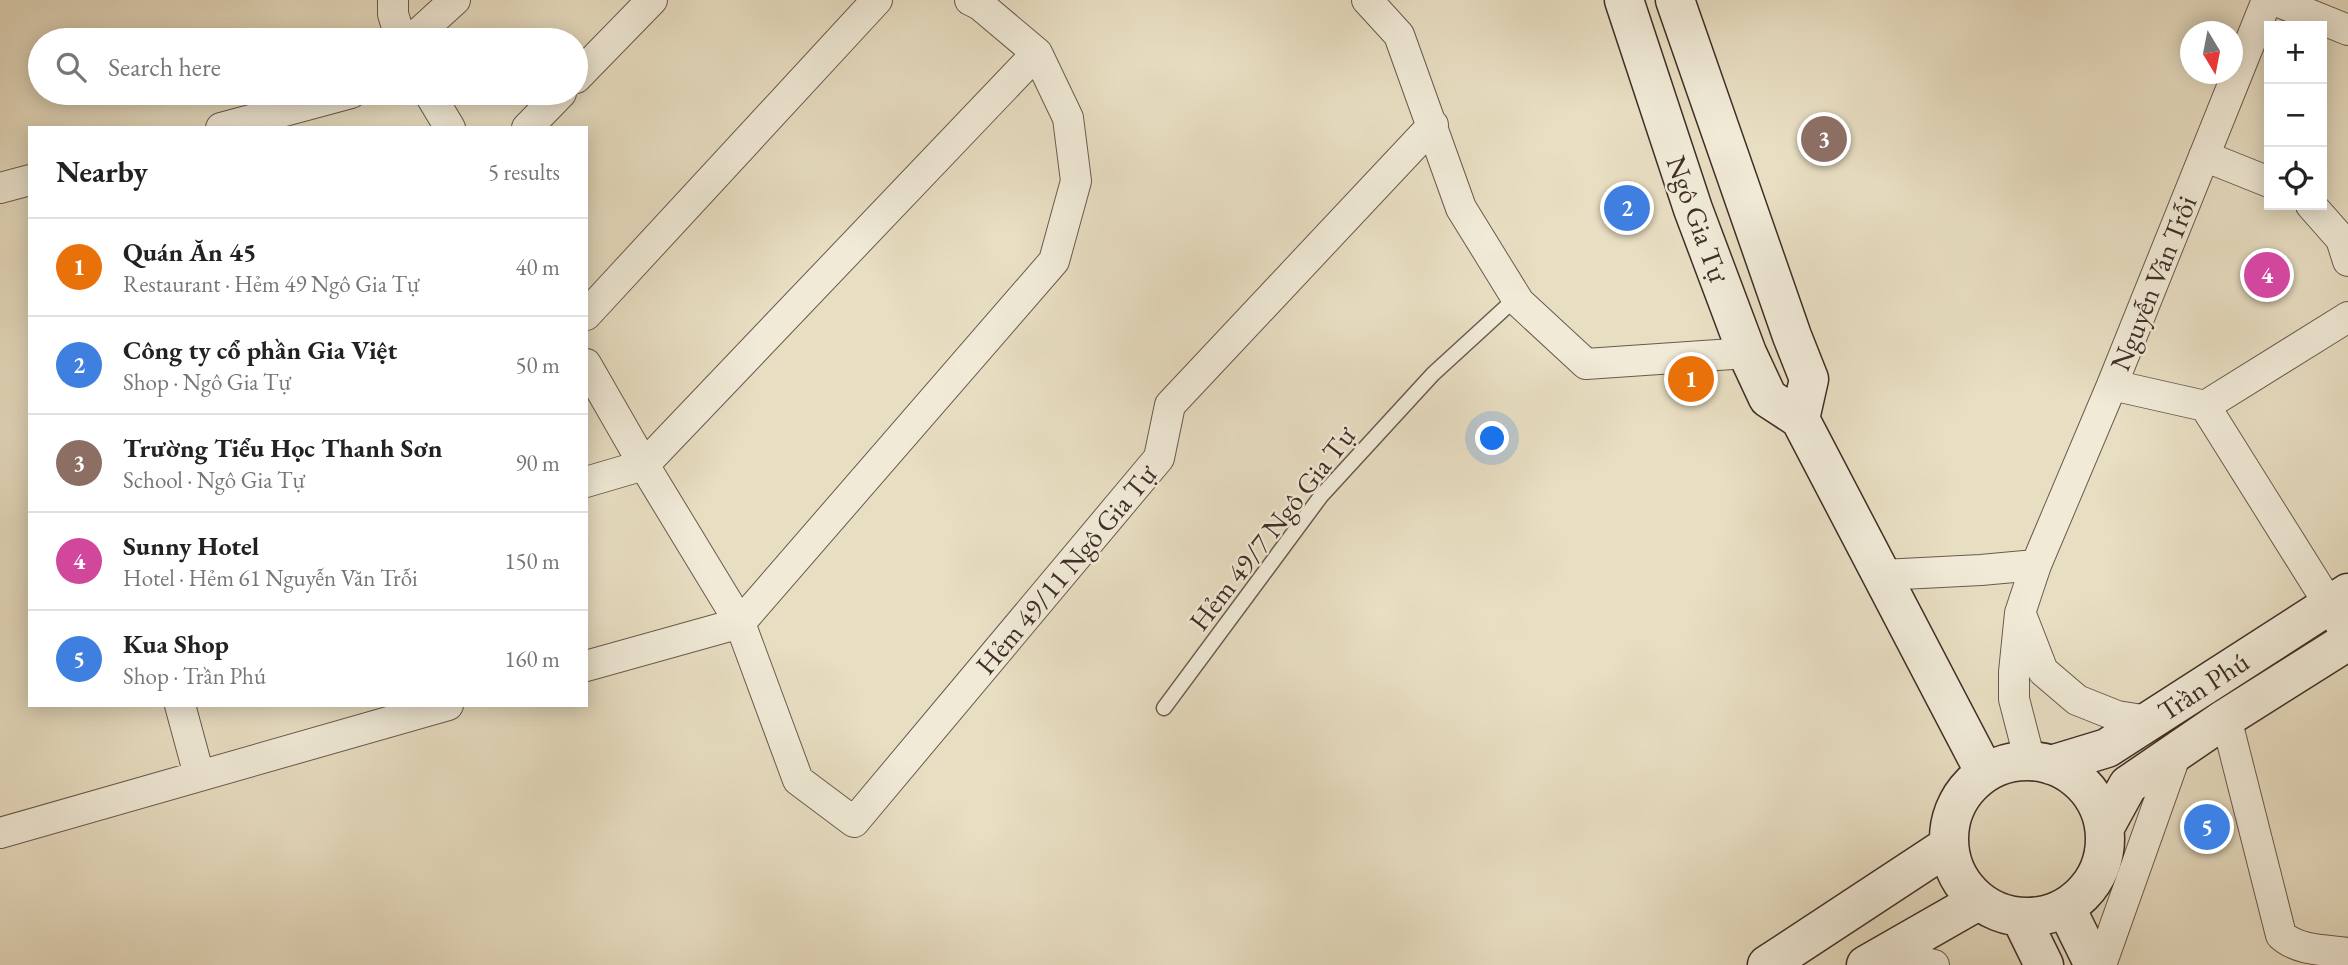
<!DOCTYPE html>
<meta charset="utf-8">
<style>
body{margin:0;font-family:"EB Garamond",serif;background:#f6f6f6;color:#222}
.controls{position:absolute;right:21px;top:21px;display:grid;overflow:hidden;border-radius:0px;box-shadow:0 4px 18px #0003}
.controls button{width:63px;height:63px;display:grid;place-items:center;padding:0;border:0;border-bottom:2px solid #e0e0e0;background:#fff;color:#222;font:35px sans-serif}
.compass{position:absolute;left:2180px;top:21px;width:63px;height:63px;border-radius:50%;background:#fff;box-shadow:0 4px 18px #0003;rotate:170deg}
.you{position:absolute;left:1493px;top:439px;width:24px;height:24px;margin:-18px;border:5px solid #fff;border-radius:50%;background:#1a73e8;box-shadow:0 0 0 10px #1a73e833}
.badge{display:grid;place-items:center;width:46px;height:46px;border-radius:50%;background:#2563eb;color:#fff;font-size:23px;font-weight:700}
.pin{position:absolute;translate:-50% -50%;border:4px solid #fff;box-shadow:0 2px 7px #0006}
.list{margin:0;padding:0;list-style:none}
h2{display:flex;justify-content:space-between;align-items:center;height:91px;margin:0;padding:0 28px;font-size:30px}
h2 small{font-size:23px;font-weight:400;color:#767676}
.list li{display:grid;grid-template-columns:46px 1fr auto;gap:21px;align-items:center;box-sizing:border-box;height:98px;padding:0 28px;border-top:2px solid #e0e0e0}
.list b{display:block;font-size:26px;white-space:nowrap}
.list p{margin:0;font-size:23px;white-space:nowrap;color:#767676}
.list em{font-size:23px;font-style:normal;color:#767676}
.icon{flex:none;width:38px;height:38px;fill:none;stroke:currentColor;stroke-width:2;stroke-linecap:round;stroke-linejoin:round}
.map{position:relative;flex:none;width:2348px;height:965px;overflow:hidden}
.search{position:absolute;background:#fff;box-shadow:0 4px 18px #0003;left:28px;top:28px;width:560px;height:77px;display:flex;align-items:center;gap:18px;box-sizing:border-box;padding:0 24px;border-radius:38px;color:#767676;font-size:26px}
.panel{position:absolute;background:#fff;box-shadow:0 4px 18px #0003;left:28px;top:126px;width:560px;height:581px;border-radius:0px}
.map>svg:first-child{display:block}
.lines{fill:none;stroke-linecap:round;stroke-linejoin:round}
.service-casing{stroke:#6a5a4e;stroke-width:17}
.minor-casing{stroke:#6a5a4e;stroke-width:32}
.secondary-casing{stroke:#402e27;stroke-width:41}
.service{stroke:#f0ead7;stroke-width:14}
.minor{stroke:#f0ead7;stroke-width:30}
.secondary{stroke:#f0ead7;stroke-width:38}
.labels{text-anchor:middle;stroke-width:5;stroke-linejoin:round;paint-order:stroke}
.street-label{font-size:28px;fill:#402e27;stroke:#f0ead7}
</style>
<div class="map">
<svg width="2348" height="965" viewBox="0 0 2348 965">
<rect width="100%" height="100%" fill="#e8dec2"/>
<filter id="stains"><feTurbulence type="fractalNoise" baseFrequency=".00286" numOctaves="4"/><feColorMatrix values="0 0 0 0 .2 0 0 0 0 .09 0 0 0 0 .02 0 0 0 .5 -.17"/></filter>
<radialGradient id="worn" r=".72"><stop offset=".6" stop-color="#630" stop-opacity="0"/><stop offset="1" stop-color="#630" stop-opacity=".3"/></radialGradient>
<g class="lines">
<g class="service-casing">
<path id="service" d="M1164 708 1321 496 1433 374 1516 298"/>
</g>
<g class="minor-casing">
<path id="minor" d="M393 0V14L401 40
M1367 0 1399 35 1461 208 1519 302 1586 364 1747 353
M2274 0 2348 30
M411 40 455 0
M576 78 652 0
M429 93 450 128
M221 128 351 93
M527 128 561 93
M2204 156 2269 182
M0 188 30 180
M2311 205 2341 239 2348 261
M586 315 877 0
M586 364 644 465 740 623 798 780 854 822 1159 458 1170 405 1433 125
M2112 385 2205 406 2348 317
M2205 406 2329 604 2348 638
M586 482 644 465 1037 53
M1882 575 1981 570 2036 565
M2022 617 2043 671 2077 700 2117 716 2149 721
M586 666 740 623 1054 261 1076 181 1068 118 1037 53 980 5 970 0
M180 705 199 775
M2226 718 2281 935C2298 951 2326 950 2348 953
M2030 761 2014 699V672L2020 613 2036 565 2112 385 2267 0
M0 833 448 705
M1875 960 1907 958 1934 965
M2101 965 2177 751"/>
</g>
<g class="secondary-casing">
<path id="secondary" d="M1624 0 1693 209 1747 353 1768 398 1800 419 1985 773
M1675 0 1792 336 1809 379 1800 419
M1949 839a78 78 0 1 1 156 0a78 78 0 1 1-156 0Z
M2051 765 2107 748 2348 593
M2105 827 2128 785 2226 718 2348 641
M2066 908 2094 965
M2021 918 2044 965
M1767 965 1948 846
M1866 965 1978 901"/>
</g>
<use href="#service" class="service"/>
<use href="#minor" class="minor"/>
<use href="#secondary" class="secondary"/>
</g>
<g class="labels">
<g class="street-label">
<text transform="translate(1698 219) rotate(70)" y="10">Ngô Gia Tự</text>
<text transform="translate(2153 283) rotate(-68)" y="10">Nguyễn Văn Trỗi</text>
<text transform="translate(1272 528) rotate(-52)" y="10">Hẻm 49/7 Ngô Gia Tự</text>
<text transform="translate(1066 569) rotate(-50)" y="10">Hẻm 49/11 Ngô Gia Tự</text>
<text transform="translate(2203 686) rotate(-33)" y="10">Trần Phú</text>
</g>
</g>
<rect width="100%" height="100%" filter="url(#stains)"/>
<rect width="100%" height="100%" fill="url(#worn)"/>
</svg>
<div class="controls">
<button>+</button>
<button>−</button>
<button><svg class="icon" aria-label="locate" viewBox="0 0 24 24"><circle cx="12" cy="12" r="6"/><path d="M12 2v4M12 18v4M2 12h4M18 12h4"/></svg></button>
</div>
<svg class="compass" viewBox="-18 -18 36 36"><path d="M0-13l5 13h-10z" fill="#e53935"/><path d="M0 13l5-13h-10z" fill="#767676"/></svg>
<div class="you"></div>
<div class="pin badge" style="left:1691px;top:379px;background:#e8710a">1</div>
<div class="pin badge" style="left:1627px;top:208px;background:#3f7fe0">2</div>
<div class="pin badge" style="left:1824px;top:139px;background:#8d6e63">3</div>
<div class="pin badge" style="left:2267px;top:275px;background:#d1479c">4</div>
<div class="pin badge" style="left:2207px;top:827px;background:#3f7fe0">5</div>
<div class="search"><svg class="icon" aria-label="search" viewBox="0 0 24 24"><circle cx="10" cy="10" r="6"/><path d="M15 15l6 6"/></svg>Search here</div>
<section class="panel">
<h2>Nearby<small>5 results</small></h2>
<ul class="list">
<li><span class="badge" style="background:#e8710a">1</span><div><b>Quán Ăn 45</b><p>Restaurant · Hẻm 49 Ngô Gia Tự</p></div><em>40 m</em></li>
<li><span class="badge" style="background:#3f7fe0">2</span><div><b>Công ty cổ phần Gia Việt</b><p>Shop · Ngô Gia Tự</p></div><em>50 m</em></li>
<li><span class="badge" style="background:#8d6e63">3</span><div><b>Trường Tiểu Học Thanh Sơn</b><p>School · Ngô Gia Tự</p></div><em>90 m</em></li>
<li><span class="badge" style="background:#d1479c">4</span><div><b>Sunny Hotel</b><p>Hotel · Hẻm 61 Nguyễn Văn Trỗi</p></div><em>150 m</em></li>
<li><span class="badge" style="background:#3f7fe0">5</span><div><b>Kua Shop</b><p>Shop · Trần Phú</p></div><em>160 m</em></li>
</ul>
</section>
</div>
